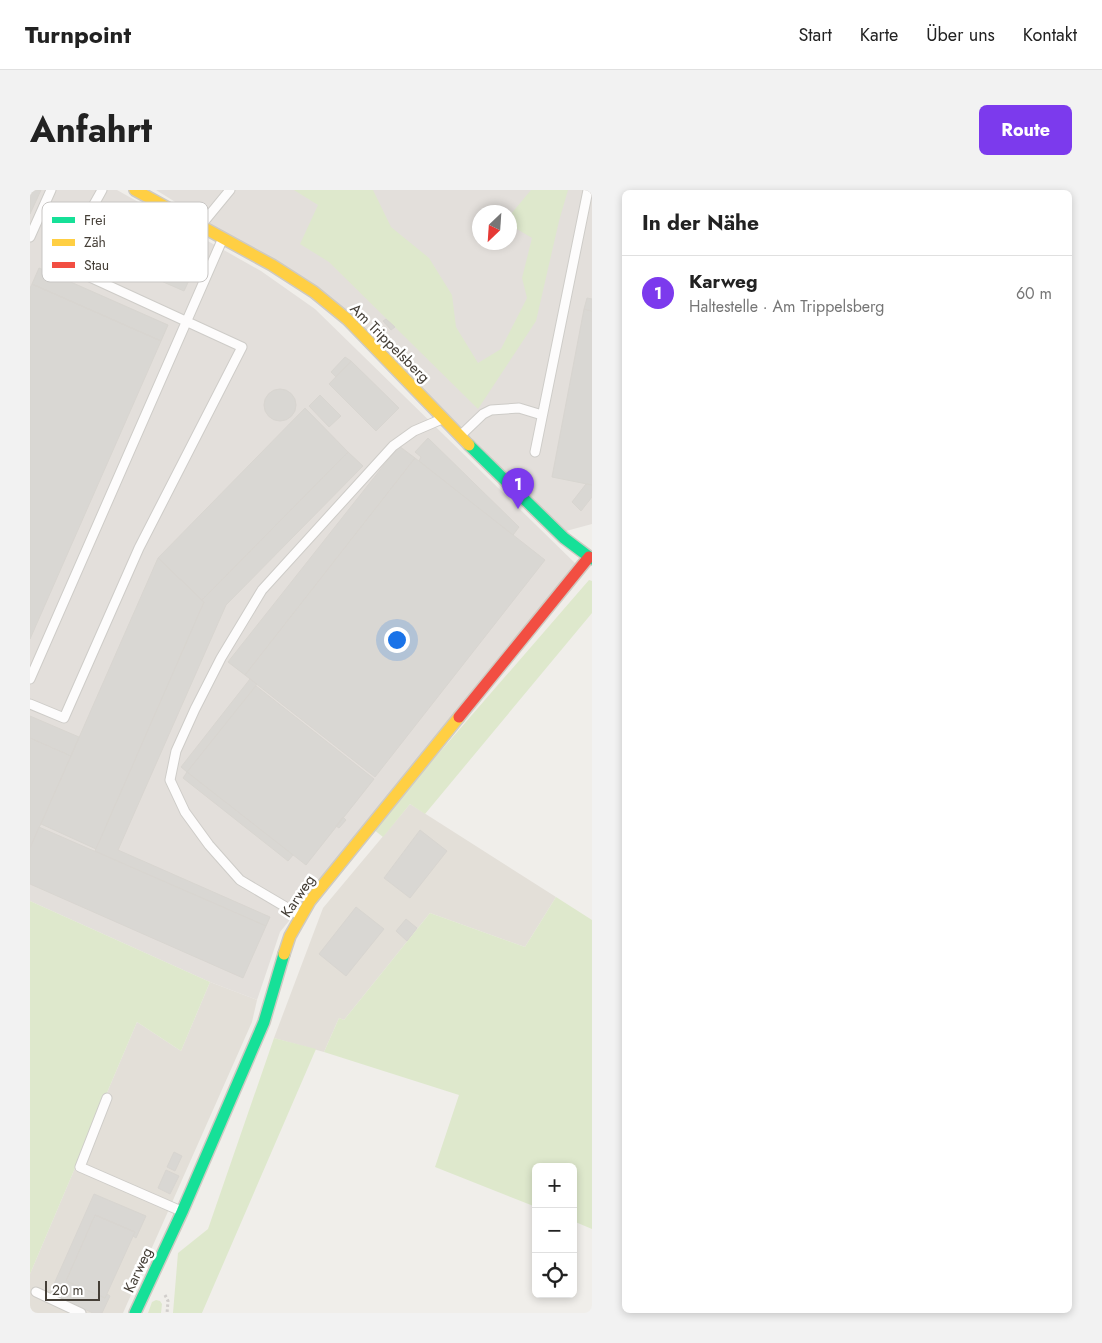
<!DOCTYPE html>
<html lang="de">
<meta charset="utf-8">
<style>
body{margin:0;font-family:Jost,sans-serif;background:#f2f2f2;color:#222}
.controls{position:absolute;right:15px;bottom:15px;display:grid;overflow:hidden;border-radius:8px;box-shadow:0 2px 8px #0003}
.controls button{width:45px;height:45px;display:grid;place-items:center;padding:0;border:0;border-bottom:1px solid #e0e0e0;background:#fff;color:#222;font:25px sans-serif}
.compass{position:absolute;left:442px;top:15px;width:45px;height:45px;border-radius:50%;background:#fff;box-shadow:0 2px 8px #0003;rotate:205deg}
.scale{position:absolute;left:15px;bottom:12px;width:55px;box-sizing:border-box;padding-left:5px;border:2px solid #453f37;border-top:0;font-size:14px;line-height:18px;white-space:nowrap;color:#453f37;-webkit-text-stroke:4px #fff;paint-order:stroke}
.you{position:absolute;left:366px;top:449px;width:18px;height:18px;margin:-12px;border:4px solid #fff;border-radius:50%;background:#1a73e8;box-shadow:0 0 0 8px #1a73e833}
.badge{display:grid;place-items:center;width:32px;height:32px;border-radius:50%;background:#7c3aed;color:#fff;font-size:16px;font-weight:700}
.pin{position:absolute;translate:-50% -41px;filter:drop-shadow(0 1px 2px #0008)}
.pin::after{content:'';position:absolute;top:26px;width:18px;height:15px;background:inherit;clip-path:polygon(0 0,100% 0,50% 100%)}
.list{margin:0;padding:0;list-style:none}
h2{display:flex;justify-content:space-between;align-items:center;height:65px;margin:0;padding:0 20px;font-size:21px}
h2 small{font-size:16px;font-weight:400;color:#767676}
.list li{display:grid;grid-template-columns:32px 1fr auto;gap:15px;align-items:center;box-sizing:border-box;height:75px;padding:0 20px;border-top:1px solid #e0e0e0}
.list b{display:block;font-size:19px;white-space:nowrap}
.list p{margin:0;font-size:16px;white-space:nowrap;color:#767676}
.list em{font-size:16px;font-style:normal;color:#767676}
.icon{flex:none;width:28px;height:28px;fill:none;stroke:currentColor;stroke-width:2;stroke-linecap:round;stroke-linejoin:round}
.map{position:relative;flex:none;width:562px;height:1123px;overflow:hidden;border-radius:8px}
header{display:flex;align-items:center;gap:30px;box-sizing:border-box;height:70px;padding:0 25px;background:#fff;border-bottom:1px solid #e0e0e0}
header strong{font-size:24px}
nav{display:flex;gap:28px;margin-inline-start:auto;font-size:18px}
.intro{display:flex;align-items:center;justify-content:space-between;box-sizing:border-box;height:120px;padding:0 30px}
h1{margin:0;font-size:35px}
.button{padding:12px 22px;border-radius:8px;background:#7c3aed;color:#fff;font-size:18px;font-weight:700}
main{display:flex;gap:30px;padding:0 30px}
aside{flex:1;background:#fff;border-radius:8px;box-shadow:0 2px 8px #0003}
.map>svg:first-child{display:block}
.residential{fill:#e3dfd8}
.industrial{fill:#e3dfdb;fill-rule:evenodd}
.green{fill:#dee8cc}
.building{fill:#d9d7d3;stroke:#d8d5d0}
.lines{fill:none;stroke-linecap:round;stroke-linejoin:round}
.lane-casing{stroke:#ceccc8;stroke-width:11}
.fast-casing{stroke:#cecac2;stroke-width:14}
.slow-casing{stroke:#cecac2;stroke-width:14}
.jam-casing{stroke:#cecac2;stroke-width:14}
.path{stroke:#d1cecb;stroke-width:3;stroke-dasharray:2.5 2.5;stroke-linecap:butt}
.lane{stroke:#fdfcfc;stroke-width:9}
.fast{stroke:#16e098;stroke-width:11}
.slow{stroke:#ffcf43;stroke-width:11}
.jam{stroke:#f24e42;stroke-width:11}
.labels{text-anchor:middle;stroke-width:5;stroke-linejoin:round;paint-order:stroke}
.street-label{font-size:15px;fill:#453f37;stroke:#fff}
.key{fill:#fff;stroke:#c7c5c3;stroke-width:1}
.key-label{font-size:14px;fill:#453f37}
</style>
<header>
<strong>Turnpoint</strong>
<nav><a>Start</a><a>Karte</a><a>Über uns</a><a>Kontakt</a></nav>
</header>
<div class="intro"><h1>Anfahrt</h1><a class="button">Route</a></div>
<main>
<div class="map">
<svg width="562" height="1123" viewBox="0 0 562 1123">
<rect width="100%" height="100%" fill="#f0eeea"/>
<path class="residential" d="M380 614 526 707 495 757 400 723 314 830 309 828 294 862 244 848 293 718Z
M180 792 227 810 222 832 93 1123H0V1084L107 832 151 861Z"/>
<path class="industrial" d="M0 0H87L231 81 285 119 548 376 250 742 227 810 180 792 0 711Z
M126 0H562V334L536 341 304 111ZM450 22H480V52H450Z"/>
<path class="green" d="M264 0H343L361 37 399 68 422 105 426 137 448 173 471 159 497 108 492 88 502 48 487 39 481 24 501 0H538L529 31 506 131 448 219 299 72 270 54 288 15Z
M559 390 562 391V423L395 624 380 614 353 647 343 639Z
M526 707 562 730V1039L543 1031V977H506V1017L405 977 429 905 294 862 309 828 314 830 400 723 495 757Z
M0 711 180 792 151 861 107 832 0 1084Z
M244 848 286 859 172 1123H143L148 1063 178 1039Z
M126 1110 130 1111 132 1114 131 1123H118L122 1112Z"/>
<path class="building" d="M0 0H11L0 24Z
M80 34 167 73 154 101 67 63Z
M9 78 138 135 131 151 2 94Z
M2 94 131 151 0 449V98Z
M557 108 562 109V121L554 119Z
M554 119 562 121V295L522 287Z
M356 129 365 137 361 140 353 131Z
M315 167 321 171 306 187 301 182Z
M321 171 369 218 346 241 299 194Z
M234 215a16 16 0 1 1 32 0a16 16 0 1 1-32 0Z
M290 205 311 226 299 237 279 216Z
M275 218 318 262 172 410 128 368Z
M398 248 489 337 483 345 389 271 391 267 385 262Z
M369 256 385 268 215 485 198 472Z
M318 262 333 276 196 415 88 660 240 727 236 736 65 661 174 412 172 410Z
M385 268 515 370 345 587 215 485Z
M556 294 562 295V307L551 321 542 312Z
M128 368 174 412 66 659 11 634Z
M220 489 227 494 157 582 151 577Z
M226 496 344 589 276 675 157 582Z
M0 526 49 547 41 566 0 548Z
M0 548 41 566 0 658Z
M157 582 263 665 258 671 153 588Z
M313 627 316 630 309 638 306 636Z
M9 637 236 736 213 788 0 694V658Z
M390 640 417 661 380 708 354 688Z
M326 717 354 739 316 786 289 764Z
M376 729 387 738 377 751 366 741Z
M144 962 152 966 145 981 137 977Z
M136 980 149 986 140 1004 128 998Z
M64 1004 116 1026 106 1048 103 1046 105 1042 65 1025 36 1091 75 1108 77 1104 80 1106 72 1123H63L20 1103Z
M65 1025 105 1042 75 1108 36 1091Z"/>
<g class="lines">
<g class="lane-casing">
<path id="lane" d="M172 34 200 0
M0 47 21 0
M430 246 453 224 461 220 489 218 512 225
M505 262 558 0
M0 489 193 48
M0 514 34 528 109 358 212 157 51 83C34 58 60 23 72 0
M271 726 210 690 179 655 155 622 140 590 146 561 165 519 191 468 232 400 363 256 384 241 412 229
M77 908 50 977 151 1021
M6 1102 51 1123"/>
</g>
<g class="fast-casing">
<path id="fast" d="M439 255 534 348 562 369
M105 1123 152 1022 234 832 254 764"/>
</g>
<g class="slow-casing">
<path id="slow" d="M105 0 242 75 284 102 317 129 439 255
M254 764 260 746 280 711 429 527"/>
</g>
<g class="jam-casing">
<path id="jam" d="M429 527 559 367"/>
</g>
<path class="path" d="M135 1105 138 1111 137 1123"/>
<use href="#lane" class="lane"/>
<use href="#fast" class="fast"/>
<use href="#slow" class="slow"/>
<use href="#jam" class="jam"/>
</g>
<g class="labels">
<g class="street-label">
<text transform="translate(360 153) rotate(45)" y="5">Am Trippelsberg</text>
<text transform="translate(268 706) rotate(-56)" y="5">Karweg</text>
<text transform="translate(108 1080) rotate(-65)" y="5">Karweg</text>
</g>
</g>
<rect x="12" y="12" width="166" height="80" rx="8" class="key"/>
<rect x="22" y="27" width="23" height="6" fill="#16e098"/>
<rect x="22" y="49" width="23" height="7" fill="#ffcf43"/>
<rect x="22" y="72" width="23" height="6" fill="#f24e42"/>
<g class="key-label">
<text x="54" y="35">Frei</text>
<text x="54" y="57">Zäh</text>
<text x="54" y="80">Stau</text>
</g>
</svg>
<div class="controls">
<button>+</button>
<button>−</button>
<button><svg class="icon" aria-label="locate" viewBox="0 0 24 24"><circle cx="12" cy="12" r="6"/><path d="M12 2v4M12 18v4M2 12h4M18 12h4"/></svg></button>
</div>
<svg class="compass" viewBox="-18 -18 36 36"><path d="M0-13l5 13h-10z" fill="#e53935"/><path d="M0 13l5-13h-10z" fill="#767676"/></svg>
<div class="scale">20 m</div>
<div class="you"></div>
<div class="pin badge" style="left:488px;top:319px">1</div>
</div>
<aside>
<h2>In der Nähe<small></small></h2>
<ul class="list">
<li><span class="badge">1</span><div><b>Karweg</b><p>Haltestelle · Am Trippelsberg</p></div><em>60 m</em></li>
</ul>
</aside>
</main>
